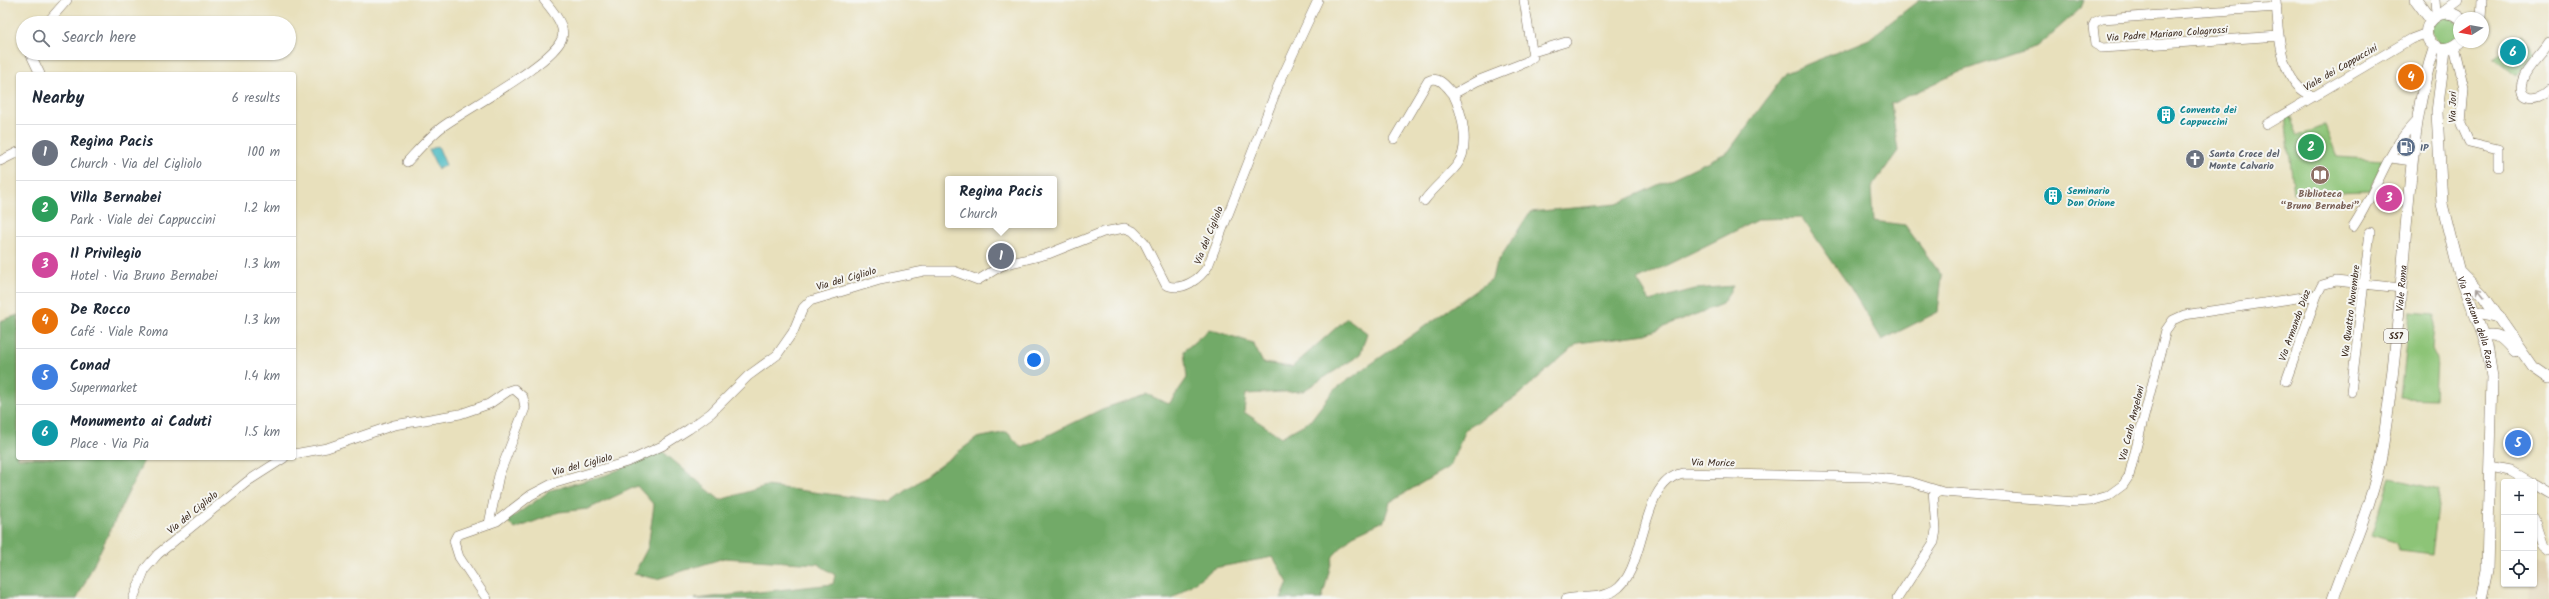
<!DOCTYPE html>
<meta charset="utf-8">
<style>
body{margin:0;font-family:Kalam,sans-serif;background:#f6f6f7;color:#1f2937}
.controls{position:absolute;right:12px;bottom:12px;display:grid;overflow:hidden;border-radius:4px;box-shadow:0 1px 3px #0004}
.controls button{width:36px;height:36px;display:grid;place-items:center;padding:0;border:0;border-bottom:1px solid #e0e1e3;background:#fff;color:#1f2937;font:20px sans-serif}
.compass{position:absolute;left:2453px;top:12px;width:36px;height:36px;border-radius:50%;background:#fff;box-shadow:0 1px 3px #0004;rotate:259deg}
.you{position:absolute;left:1034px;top:360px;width:14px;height:14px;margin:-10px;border:3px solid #fff;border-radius:50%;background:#1a73e8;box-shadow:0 0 0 6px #1a73e833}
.badge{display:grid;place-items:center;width:26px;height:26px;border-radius:50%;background:#d93025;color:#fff;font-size:13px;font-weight:700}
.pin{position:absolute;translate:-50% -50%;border:2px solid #fff;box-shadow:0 1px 4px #0006}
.popup{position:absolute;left:945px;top:176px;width:112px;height:52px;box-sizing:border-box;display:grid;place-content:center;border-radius:4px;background:#fff;filter:drop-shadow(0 1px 3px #0005);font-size:13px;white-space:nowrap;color:#747a83}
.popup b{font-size:15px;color:#1f2937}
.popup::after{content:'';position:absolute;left:50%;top:100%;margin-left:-8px;border:8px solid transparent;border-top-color:#fff}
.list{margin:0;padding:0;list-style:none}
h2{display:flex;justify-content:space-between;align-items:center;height:52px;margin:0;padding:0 16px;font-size:17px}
h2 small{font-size:13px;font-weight:400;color:#747a83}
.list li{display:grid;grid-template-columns:26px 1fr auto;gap:12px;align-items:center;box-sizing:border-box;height:56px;padding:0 16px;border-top:1px solid #e0e1e3}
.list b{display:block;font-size:15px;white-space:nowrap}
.list p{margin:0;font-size:13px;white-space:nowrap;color:#747a83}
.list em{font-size:13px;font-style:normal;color:#747a83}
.icon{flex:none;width:22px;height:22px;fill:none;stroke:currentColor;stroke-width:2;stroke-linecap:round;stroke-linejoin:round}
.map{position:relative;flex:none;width:2549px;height:599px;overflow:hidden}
.search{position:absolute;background:#fff;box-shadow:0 1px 3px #0004;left:16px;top:16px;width:280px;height:44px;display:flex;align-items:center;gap:10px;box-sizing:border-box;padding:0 14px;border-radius:22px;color:#747a83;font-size:15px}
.panel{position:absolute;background:#fff;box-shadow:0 1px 3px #0004;left:16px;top:72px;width:280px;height:388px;border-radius:4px}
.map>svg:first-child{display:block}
.built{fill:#e0d3b4}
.green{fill:#8dc477;stroke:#64774a}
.forest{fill:#72aa68;stroke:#566a43}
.water{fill:#4cbbc3;stroke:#447270}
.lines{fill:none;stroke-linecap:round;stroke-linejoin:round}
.minor-casing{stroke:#786a55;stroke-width:10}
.major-casing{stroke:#786a55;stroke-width:12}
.minor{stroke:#fff;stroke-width:9}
.major{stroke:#fff;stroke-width:11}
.oneway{stroke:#a79f9a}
.labels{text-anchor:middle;stroke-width:4;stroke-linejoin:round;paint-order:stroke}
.shield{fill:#f6f6f2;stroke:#73675e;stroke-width:1}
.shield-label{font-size:9px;font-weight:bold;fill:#3b2a1e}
.street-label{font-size:10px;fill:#3b2a1e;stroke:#f6f6f2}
.culture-label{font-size:10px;font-weight:bold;fill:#0d838f;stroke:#f6f6f2;text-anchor:start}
.service-label{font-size:10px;font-weight:bold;fill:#4e5e75;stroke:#f6f6f2;text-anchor:start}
.worship-label{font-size:10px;font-weight:bold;fill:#5b616d;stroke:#f6f6f2;text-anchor:start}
.education-label{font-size:10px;font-weight:bold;fill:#785e54;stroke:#f6f6f2}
</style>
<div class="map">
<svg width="2549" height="599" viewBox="0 0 2549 599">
<rect width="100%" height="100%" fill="#f6f6f2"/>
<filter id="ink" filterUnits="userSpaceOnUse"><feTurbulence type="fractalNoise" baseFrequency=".025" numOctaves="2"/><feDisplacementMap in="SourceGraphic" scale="8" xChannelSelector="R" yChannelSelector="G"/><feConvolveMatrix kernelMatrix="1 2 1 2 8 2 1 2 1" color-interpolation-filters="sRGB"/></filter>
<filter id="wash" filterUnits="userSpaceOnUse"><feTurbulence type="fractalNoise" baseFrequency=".012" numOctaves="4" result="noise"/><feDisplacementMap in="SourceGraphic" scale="16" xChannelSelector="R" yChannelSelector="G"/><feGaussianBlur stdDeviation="0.9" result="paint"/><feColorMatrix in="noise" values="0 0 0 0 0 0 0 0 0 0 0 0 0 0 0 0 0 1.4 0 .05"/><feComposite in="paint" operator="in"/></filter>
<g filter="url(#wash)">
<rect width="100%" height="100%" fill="#e8e0bc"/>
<path class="built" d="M2534 554 2549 555V599H2529L2530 584H2534Z"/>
<path class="green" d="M2432 30a13 13 0 1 1 26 0a13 13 0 1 1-26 0Z
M2521 35 2536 54 2518 76 2493 58Z
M2289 114 2298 136 2325 125 2337 157 2383 160 2370 191 2294 193 2285 117Z
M2410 312 2435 314 2432 349 2437 359 2435 399 2401 398Z
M2390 478 2440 490 2432 554 2399 550 2395 542 2371 535Z"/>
<path class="forest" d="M1919 0H2084L2081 8 2038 46 1961 71 1891 104 1898 151 1871 188 1873 221 1905 225 1942 276 1938 312 1882 340 1850 287 1802 218 1759 219 1637 280 1650 301 1695 289 1733 286 1722 304 1646 334 1578 343 1516 397 1465 430 1450 466 1390 502 1384 521 1353 535 1333 556 1322 599H1281L1288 583 1273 557 1214 568 1172 599H695L833 584 835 575 818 564 724 558 657 579 634 574 648 547 654 505 637 486 588 509 559 512 515 529 507 521 551 490 606 475 662 451 720 500 766 486 891 502 977 438 1007 432 1022 448 1102 409 1146 394 1169 404 1187 378 1184 351 1209 329 1253 343 1263 363 1292 367 1347 318 1367 333 1360 355 1303 391 1246 394 1244 412 1281 437 1310 421 1334 390 1492 279 1495 266 1530 212 1617 204 1728 152 1786 73 1869 39Z
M18 315V458H145L77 599H0V321Z"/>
<path class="water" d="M438 146 446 165 438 169 429 150Z"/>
</g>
<g filter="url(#ink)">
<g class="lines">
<g class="minor-casing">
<path id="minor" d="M2276 0C2278 30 2279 84 2313 96
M2435 0 2436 13
M2277 7 2102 19 2095 22 2093 26 2095 44 2102 48 2279 36
M2444 11 2459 0
M2481 18 2482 0
M47 23 67 0
M2549 43C2542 55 2527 66 2523 79 2515 101 2537 102 2549 90
M2454 46 2464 88 2461 124 2469 142 2498 149V167
M1533 52 1566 42
M30 53 40 74
M2267 124 2411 39 2427 33
M1394 139 1428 81C1439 75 1446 86 1453 94
M2391 158 2412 161
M0 161 18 152
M407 162C418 150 429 137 442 127 466 109 554 63 562 38 566 25 551 9 544 0
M1424 201C1434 187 1447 178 1457 165 1471 147 1462 112 1453 94L1477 81 1526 62 1533 57 1524 0
M2353 227C2377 192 2385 152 2417 120
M2286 381 2317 295 2322 285 2336 281 2401 288
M2351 392 2370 232
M294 454 327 448 394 425 460 414 489 404 508 391 514 389 523 397 525 408 499 475 489 524
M2490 467 2511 471 2530 482
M2534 485 2549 494
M2534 519 2543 546 2549 551
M133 599 145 569 158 554 248 481 284 458
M487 599 459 557 454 541 457 535 497 521 531 495 552 484 627 462 662 446 689 429 711 413 748 376 777 355 793 332 803 308 810 301 880 280 924 271H954L978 280 1003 265 1048 254 1103 232 1125 228 1133 231 1144 242 1166 285C1182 292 1200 279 1208 266L1278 86 1318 0
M1566 599C1581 596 1600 599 1614 591 1648 571 1638 482 1683 473L1870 477 1911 482 1943 492 2076 502 2091 501 2108 496 2123 485 2129 476 2166 330 2173 320 2184 315 2317 295
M1897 599 1934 542 1936 530 1933 490"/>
</g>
<g class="major-casing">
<g id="major">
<path d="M2416 0 2430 19"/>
<path d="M2460 42C2454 47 2447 50 2439 48 2410 37 2437 0 2460 18"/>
<path id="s1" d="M2445 49 2437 112 2442 204 2459 272 2487 346 2492 377 2487 570 2481 599"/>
<path d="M2460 272 2482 294 2533 367 2549 378"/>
<path d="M2473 311 2499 317"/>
<path d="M2484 336C2499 332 2504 340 2514 351"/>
<path id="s2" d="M2333 599C2350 550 2374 501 2382 450 2394 376 2400 301 2406 227 2412 166 2415 104 2435 46"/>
</g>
</g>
<use href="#minor" class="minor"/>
<use href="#major" class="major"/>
</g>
<defs><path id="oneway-shaft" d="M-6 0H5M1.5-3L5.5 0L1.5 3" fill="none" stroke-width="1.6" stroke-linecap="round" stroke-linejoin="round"/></defs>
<use class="oneway" href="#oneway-shaft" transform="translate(2481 293) rotate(-129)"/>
</g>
<defs>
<g id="building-disc" transform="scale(1)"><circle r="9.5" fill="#0f9aa8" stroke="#f6f6f2"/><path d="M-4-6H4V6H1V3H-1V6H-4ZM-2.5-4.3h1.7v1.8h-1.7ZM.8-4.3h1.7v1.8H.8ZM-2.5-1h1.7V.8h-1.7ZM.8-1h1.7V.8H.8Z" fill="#fff"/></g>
<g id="fuel-disc" transform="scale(1)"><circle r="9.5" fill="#5c6f8a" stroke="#f6f6f2"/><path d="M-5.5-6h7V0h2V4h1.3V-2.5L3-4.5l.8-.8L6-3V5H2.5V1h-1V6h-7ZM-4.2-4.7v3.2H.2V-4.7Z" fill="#fff"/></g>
<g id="church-disc" transform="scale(1)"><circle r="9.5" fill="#6b7280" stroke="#f6f6f2"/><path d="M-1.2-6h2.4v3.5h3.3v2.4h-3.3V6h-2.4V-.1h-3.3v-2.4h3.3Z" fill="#fff"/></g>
<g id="library-disc" transform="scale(1)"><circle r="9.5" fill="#8d6e63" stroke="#f6f6f2"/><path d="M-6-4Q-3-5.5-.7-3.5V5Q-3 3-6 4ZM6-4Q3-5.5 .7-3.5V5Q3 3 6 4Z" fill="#fff"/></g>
</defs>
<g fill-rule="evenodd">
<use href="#building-disc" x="2166" y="115"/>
<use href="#fuel-disc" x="2406" y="147"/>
<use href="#church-disc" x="2195" y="159"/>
<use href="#library-disc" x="2320" y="175"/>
<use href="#building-disc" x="2053" y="196"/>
</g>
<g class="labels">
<rect class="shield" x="2384" y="329" width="24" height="14" rx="3"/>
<g class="shield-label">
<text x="2396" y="339">SS7</text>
</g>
<g class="street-label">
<text transform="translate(2167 33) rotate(-4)" y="4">Via Padre Mariano Colagrossi</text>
<text transform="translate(2340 67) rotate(-30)" y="4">Viale dei Cappuccini</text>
<text transform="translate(2452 107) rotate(-89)" y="4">Via Jori</text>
<text transform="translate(1208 235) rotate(-68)" y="4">Via del Cigliolo</text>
<text transform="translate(846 278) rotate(-16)" y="4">Via del Cigliolo</text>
<text dy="4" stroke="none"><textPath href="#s2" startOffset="320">Viale Roma</textPath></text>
<text transform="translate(2350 311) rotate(-83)" y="4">Via Quattro Novembre</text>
<text dy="4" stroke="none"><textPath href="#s1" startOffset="279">Via Fontana della Rosa</textPath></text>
<text transform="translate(2294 325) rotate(-70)" y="4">Via Armando Diaz</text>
<text transform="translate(2131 423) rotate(-76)" y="4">Via Carlo Angeloni</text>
<text transform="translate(1713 462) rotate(1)" y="4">Via Morice</text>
<text transform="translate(582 464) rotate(-15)" y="4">Via del Cigliolo</text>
<text transform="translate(192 512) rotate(-39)" y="4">Via del Cigliolo</text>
</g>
<g class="culture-label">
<text x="2180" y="113">Convento dei<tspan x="2180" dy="12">Cappuccini</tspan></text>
<text x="2067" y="194">Seminario<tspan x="2067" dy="12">Don Orione</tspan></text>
</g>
<g class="service-label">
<text x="2420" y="151">IP</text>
</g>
<g class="worship-label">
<text x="2209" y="157">Santa Croce del<tspan x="2209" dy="12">Monte Calvario</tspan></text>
</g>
<g class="education-label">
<text x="2320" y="197">Biblioteca<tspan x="2320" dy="12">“Bruno Bernabei”</tspan></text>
</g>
</g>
</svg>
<div class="controls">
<button>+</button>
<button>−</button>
<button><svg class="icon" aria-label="locate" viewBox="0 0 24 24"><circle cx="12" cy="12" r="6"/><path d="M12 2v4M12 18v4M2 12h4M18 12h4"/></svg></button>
</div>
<svg class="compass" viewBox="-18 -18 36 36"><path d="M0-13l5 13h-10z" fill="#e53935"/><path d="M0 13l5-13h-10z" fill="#747a83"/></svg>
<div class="you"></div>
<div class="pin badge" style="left:1001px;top:256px;background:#6b7280">1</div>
<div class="popup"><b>Regina Pacis</b>Church</div>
<div class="pin badge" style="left:2311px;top:147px;background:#2e9e5b">2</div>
<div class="pin badge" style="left:2389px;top:198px;background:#d1479c">3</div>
<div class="pin badge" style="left:2411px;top:77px;background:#e8710a">4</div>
<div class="pin badge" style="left:2518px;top:443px;background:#3f7fe0">5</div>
<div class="pin badge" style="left:2513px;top:52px;background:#0f9aa8">6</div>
<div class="search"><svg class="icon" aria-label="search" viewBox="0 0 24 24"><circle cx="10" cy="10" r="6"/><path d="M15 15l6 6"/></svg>Search here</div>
<section class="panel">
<h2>Nearby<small>6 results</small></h2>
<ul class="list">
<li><span class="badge" style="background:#6b7280">1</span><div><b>Regina Pacis</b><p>Church · Via del Cigliolo</p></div><em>100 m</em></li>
<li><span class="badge" style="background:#2e9e5b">2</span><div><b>Villa Bernabei</b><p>Park · Viale dei Cappuccini</p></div><em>1.2 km</em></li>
<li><span class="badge" style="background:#d1479c">3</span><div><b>Il Privilegio</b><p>Hotel · Via Bruno Bernabei</p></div><em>1.3 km</em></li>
<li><span class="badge" style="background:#e8710a">4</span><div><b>De Rocco</b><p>Café · Viale Roma</p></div><em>1.3 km</em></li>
<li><span class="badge" style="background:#3f7fe0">5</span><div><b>Conad</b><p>Supermarket</p></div><em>1.4 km</em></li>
<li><span class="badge" style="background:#0f9aa8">6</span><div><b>Monumento ai Caduti</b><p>Place · Via Pia</p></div><em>1.5 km</em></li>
</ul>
</section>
</div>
